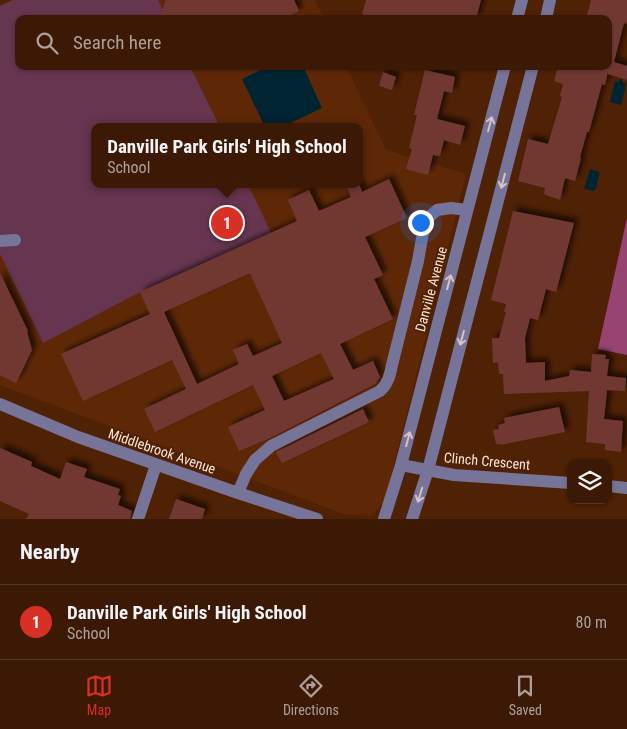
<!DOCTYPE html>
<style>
body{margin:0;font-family:"Roboto Condensed",sans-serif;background:#462613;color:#f1f3f6}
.controls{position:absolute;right:15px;bottom:15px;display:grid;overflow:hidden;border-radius:10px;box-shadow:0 1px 4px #0004}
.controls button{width:45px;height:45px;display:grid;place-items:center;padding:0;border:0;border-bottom:1px solid #543826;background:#3b1904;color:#f1f3f6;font:25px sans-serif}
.you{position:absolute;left:420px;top:222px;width:18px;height:18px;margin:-12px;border:4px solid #fff;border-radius:50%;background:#1a73e8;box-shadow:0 0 0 8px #1a73e833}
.badge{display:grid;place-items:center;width:32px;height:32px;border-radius:50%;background:#d93025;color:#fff;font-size:16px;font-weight:700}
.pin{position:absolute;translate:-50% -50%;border:2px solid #fff;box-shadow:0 1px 5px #0006}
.popup{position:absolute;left:91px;top:123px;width:272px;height:65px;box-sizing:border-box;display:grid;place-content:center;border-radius:10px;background:#3b1904;filter:drop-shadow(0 1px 4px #0005);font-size:16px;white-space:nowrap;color:#aca09a}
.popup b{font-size:19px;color:#f1f3f6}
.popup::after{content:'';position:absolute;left:50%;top:100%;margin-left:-10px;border:10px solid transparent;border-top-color:#3b1904}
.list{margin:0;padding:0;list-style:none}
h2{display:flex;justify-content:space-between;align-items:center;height:65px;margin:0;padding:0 20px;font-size:21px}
h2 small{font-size:16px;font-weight:400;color:#aca09a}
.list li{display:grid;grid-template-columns:32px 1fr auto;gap:15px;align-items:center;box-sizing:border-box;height:75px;padding:0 20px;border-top:1px solid #543826}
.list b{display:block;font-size:19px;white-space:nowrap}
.list p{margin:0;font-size:16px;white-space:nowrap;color:#aca09a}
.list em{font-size:16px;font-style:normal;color:#aca09a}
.icon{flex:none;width:28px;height:28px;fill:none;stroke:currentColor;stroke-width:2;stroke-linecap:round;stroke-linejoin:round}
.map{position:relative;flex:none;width:627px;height:519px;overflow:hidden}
.search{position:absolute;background:#3b1904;box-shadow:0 1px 4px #0004;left:15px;right:15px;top:15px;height:55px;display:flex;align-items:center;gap:12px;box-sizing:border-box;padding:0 18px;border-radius:10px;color:#aca09a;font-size:19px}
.sheet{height:140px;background:#3b1904}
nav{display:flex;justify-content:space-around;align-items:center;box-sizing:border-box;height:70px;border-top:1px solid #543826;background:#3b1904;font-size:14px;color:#aca09a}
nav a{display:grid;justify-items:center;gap:2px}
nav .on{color:#d93025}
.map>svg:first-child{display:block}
.built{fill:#5e2807;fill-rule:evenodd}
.green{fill:#66354f}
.forest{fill:#974473}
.water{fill:#002432}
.building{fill:#713933;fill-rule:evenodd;filter:url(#shadow)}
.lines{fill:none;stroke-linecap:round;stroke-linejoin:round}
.minor{stroke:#777499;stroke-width:12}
.oneway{stroke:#d6c3c6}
.labels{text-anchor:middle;stroke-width:4;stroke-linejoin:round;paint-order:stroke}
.street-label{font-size:14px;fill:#fee5d9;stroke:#4f2105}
</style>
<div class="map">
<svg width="627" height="519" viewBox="0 0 627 519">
<defs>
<filter id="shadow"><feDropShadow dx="4.5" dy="-4.5" stdDeviation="2.5" flood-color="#0009"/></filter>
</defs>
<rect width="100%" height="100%" fill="#4f2105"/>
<path class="built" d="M10 0H315L324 19H19V66H346L386 150 466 174 385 501 371 516 344 514 0 385V5ZM94 127H360V184H94Z"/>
<path class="green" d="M13 0H158L167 19H19V66H190L220 127H94V184H248L271 233 140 292 43 343 0 254V6Z"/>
<path class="forest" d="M627 218V355L598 349Z"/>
<path class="water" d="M269 66H303L322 108 282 127H265L242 79Z
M621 78 623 82 626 84 621 105 610 102 615 81 618 82Z
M590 169 600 172 595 191 584 189Z"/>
<path class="building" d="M166 0H294L299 11 283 19H158Z
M366 0H481L476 19H379L362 14Z
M591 0H627V24L624 23 614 62 627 66V80L608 74V71L605 85 602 84 589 132H587L580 157 581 158 575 181 565 178 560 200 544 194 545 188 518 181 528 139 548 144 562 97 560 96 563 84 554 81 558 66H608V19H586Z
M425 70 455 77 452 93 444 91 437 119 465 126 460 145 444 140 440 156 433 155 428 175 406 169 412 149 409 148 417 115H414Z
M383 72 396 77 392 90 379 86Z
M389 179 407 218 365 237 383 275 374 279 393 319 340 344 353 370 373 361 380 377 375 384 270 438 239 451 228 427 265 410 253 385 155 432 144 409 186 389 172 360 83 401 61 354 150 314 140 292 297 221 288 200 309 190 319 211 351 197 347 187 354 184H359L362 192ZM250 273 282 343 253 356 247 344 233 350 239 364 197 384 164 312ZM321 353 334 379 284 401 272 376Z
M513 211 574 223 556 292 546 289 538 320 530 318 525 338 526 363 545 362V381L569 376 570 370 591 372 592 354 606 355 605 359H609L607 376 626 378 625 391 607 390 604 419 623 421 621 452 605 450V444L586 442 589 391 504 394 503 374H499L498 362 493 363 492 338H499L506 312H504L506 304 491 300Z
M0 273 28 331 27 332 32 350 16 383 0 375Z
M559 407 565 432 500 445V444H496L493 430 499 429 498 425 505 423 504 418Z
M363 409 369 422 282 463 276 452Z
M0 448 32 462 31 466 60 479 66 462 87 469 84 477 120 489 118 495 121 496 118 505 132 511 130 519H26L29 514 0 501Z
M176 499 205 509 202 519H169Z"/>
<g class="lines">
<path class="minor" d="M517 19 522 0
M546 19 550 0
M0 241 15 240
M0 404 78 437 238 493 317 519
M401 465 454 475 571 483
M608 486 627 488
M238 493 246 474 255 460 271 446 380 391C388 384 390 375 392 365L418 261 424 227 429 217 437 210 451 208 467 210
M138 519 156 465
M384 519 401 465 505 66
M412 519 428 470 533 66"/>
</g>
<defs><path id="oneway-shaft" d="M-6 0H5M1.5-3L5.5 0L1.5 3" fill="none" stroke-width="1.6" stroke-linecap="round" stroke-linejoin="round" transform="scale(1.25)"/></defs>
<g class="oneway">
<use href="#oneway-shaft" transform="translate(490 124) rotate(-75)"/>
<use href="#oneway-shaft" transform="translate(503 181) rotate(105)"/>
<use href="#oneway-shaft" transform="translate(449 282) rotate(-75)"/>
<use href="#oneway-shaft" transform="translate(462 338) rotate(105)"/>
<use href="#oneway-shaft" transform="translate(408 439) rotate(-75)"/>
<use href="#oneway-shaft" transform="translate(420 495) rotate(107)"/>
</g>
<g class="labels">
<g class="street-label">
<text transform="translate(431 289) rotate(-75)" y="5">Danville Avenue</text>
<text transform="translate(162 451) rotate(19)" y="5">Middlebrook Avenue</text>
<text transform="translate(487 461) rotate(5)" y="5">Clinch Crescent</text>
</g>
</g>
</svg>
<div class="controls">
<button><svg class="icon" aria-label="layers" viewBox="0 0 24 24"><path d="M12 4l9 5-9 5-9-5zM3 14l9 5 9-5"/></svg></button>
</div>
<div class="you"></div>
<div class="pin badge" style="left:227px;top:223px">1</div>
<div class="popup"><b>Danville Park Girls' High School</b>School</div>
<div class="search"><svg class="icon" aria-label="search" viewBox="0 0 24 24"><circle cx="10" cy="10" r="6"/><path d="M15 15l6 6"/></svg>Search here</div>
</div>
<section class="sheet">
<h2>Nearby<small></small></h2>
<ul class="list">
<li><span class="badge">1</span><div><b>Danville Park Girls' High School</b><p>School</p></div><em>80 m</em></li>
</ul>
</section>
<nav>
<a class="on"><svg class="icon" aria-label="map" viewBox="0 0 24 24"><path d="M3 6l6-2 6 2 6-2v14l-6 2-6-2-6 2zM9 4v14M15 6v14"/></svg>Map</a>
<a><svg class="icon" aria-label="directions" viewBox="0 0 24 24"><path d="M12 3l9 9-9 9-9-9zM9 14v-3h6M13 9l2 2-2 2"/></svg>Directions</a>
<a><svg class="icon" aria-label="saved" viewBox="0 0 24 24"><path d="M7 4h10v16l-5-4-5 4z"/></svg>Saved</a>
</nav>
